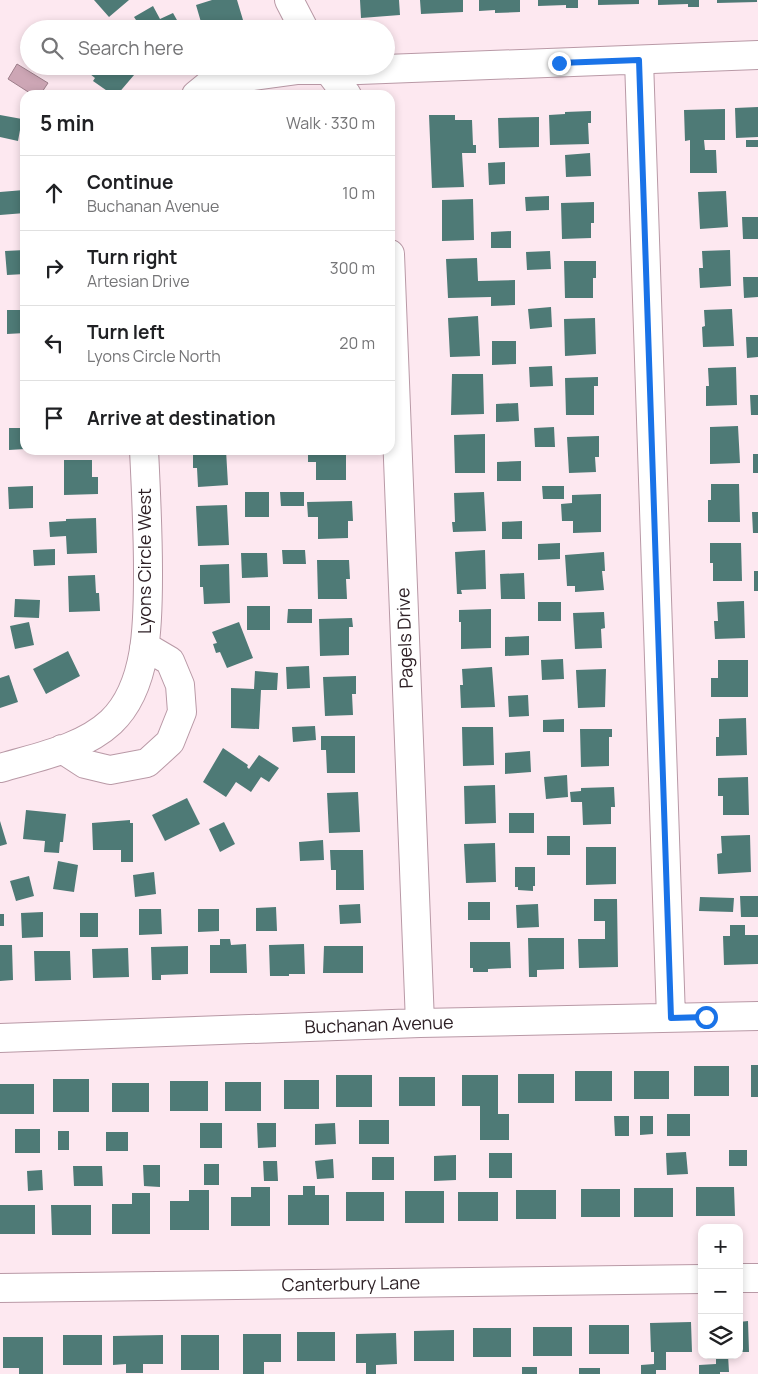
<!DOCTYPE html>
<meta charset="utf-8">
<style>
body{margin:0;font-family:Manrope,sans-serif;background:#f2f2f2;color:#202124}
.controls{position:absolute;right:15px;bottom:15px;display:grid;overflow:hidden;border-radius:10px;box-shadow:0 2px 8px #0003}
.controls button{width:45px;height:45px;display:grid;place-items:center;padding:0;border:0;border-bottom:1px solid #e0e0e0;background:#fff;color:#202124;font:25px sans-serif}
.stop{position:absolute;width:15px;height:15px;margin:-11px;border:4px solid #1a73e8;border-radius:50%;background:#fff}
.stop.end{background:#1a73e8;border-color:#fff;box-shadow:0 1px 5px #0008}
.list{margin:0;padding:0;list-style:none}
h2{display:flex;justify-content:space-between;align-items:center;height:65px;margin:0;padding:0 20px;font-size:21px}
h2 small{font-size:16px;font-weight:400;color:#757577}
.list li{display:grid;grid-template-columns:32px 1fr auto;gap:15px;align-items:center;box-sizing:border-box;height:75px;padding:0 20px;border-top:1px solid #e0e0e0}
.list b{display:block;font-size:19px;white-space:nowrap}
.list p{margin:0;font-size:16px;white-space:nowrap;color:#757577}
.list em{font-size:16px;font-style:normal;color:#757577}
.icon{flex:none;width:28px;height:28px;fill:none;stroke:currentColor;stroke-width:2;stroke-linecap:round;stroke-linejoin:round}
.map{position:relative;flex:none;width:758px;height:1374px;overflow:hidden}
.search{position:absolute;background:#fff;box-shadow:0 2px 8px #0003;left:20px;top:20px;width:375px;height:55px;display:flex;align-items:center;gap:12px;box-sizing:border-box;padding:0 18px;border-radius:28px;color:#757577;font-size:19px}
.panel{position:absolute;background:#fff;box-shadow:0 2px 8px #0003;left:20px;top:90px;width:375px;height:365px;border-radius:15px}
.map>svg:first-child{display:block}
.water{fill:#cda6b5;stroke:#9d7e8a}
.building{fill:#4e7a76}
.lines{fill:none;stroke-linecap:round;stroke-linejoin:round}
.minor-casing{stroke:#b999a6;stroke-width:30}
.minor{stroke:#fff;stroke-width:28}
.route{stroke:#1a73e8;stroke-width:6}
.labels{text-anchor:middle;stroke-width:4.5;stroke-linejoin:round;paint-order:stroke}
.street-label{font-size:18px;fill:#2e2126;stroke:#fff}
</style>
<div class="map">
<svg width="758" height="1374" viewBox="0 0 758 1374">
<rect width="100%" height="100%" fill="#fde8f0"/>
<path class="water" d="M17 64 48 83 40 95H33L8 79Z"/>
<path class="building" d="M94 0H129L109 17Z
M212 0H237L243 20 213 29H203L196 5Z
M360 0H399L400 15 361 18Z
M420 0H463V12L421 14Z
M479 0H520V12L495 13V10L479 11Z
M538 0H578V8H566V5L538 6Z
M598 0H639V4L598 5Z
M658 0H699V7H688V4L658 5Z
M717 0H757V2L717 3Z
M153 6 160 19 173 13 182 29H142L134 17Z
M80 66H95L101 71 104 66H138L140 68 117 95H113L93 81 95 78Z
M758 107V137L736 138 735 108Z
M725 109V140H704L705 150H716L717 173H690V140L685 141 684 110Z
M591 111V123H588L589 144 550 145 549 115 565 114V112Z
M0 115 22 119 18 141 0 137Z
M429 115H455V120H472L473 145H476V153H462L464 187 432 188Z
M539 117V147L499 148 498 118Z
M746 140H758V147H746Z
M590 153 591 176 566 177 565 155Z
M505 162V184L489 185 488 163Z
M24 190 25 213 0 215V192Z
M726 191 728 227 700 229 698 192Z
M549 196V210L526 211 525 197Z
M473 199 474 240 442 241V200Z
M594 202V223H591V238L562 239 561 203Z
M742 217H758V239H743Z
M511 231V248H491V232Z
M25 250V274L7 275 5 251Z
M730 250 731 286 700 288 699 268H703L702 251Z
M550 251 551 269 527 270 526 252Z
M477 258 478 281 515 280V305L491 306V297L448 298 446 259Z
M564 261H596V278H593V298H565Z
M743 277H758V297L744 298Z
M551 307 552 327 530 329 528 309Z
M732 309 734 346 703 347 702 327 705 326 704 310Z
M7 310H25V333L7 334Z
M478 316 480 356 450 357 448 318Z
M595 318 596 354 565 356 564 319Z
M746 337H758V357L747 358Z
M492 341H516V364L492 365Z
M552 366 553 386 530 387 529 367Z
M736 367 737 405 706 406V386H709L708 368Z
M452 374H483L484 414 451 415Z
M598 377V386H594V415H566L565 378Z
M750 395H758V415H751Z
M518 403 519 421 496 422V404Z
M738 426 740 463 710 464V427Z
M554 427 555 447H535L534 428Z
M9 428H25V449L9 450Z
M485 434V473H455L454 435Z
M599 436V457H595L596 472 569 473 567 437Z
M196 450H226L228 485 198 487 197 468H193V452H196Z
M242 450H265V454L243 455Z
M308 450H346V480H316V462H308Z
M753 454H758V473H753Z
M64 460H92V477H98V494L64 495Z
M521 461V481H497V462Z
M711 484H739L740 522H708V500H711Z
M33 486V508L9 509 8 487Z
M542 486H564V499H543Z
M245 492H269V517H245Z
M280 492H304V506H281Z
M484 492 486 531 453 532 452 522H455L454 493Z
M601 494V532L573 533V521H562L561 504 572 503V495Z
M352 501 353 521H348V538L318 539V517H308L307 502Z
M227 505 229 545 198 546 196 506Z
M752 512H758V533H753Z
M96 518 97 553 67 554 66 536 50 537 49 522 66 521V519Z
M522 521V539H502V522Z
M560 543V559L538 560V544Z
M710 543H741L742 581H713V563H710Z
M55 549V565L34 566 33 550Z
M282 550H305L306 564H283Z
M485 550 486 589 461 590 462 594H457L455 552Z
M604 552 605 571H602L604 590 575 592V586H567L565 555Z
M241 553H267L268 577 242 578Z
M317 560H349L350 579H346L347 599H318Z
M229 564 230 603 204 604 203 587H200V565Z
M754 571H758V591H754Z
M524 573 525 599H501L500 574Z
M95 575 96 593H99L100 611 69 612 68 576Z
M15 599 40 600 39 618 14 617Z
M744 601 745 638 715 639 714 621H718L717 602Z
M538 602H561V621H538Z
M247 606H270V630H247Z
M288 609H312V623H287Z
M491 609V648L461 649V622H459V610Z
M604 612 605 628 601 629 602 648 575 649 573 613Z
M352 618 353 627H349V655L320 656 319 619Z
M29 622 34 645 15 649 10 626Z
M239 622 253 658 227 668 220 652 216 653 213 644 217 643 212 632Z
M529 636V655L505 656V637Z
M68 651 80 676 46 694 33 669Z
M563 659 564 679 542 680 541 660Z
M718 660H748V697H711V678H718Z
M309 666 310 688 287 689 286 667Z
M492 667 495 707 461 708 460 685H463L462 669Z
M606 669 605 707 578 708 576 670Z
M255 671 278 673 277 690H261L259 729 231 728V688L254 689Z
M9 675 18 702 0 708V678Z
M356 676V694H352L353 715 325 716 323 677Z
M528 695 529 716 509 717 508 696Z
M746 718 747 755 716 756V737H719V719Z
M564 719V732H543V720Z
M315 726 316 740 293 742 292 727Z
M462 727H493L494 765 463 766Z
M580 729H612V737H609V766L581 767Z
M321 736H355V773H327L326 750H321Z
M223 748 248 765 247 767 249 769 259 755 279 768 269 782 261 777 251 792 236 782 226 797 203 782Z
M530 751 531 772 505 774V753Z
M567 775 568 797 546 799 544 777Z
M748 777 749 815H723V796H718V778Z
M495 785 496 823 465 824 464 786Z
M614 787 615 807H611V824L583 825 582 802H571L570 792 581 791V788Z
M358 792 360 832 329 833 327 793Z
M187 798 200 824 165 841 152 815Z
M26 810 66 814 63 842H60L59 853 44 852 45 841 23 839Z
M509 813H534V833H509Z
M130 820V823H133V862H121V850H93L92 823Z
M0 821 7 844 0 846Z
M224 822 235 844 220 852 209 829Z
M750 835 751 872 718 874 717 854 722 853 721 836Z
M547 836H570V855H547Z
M323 840 324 860 300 861 299 842Z
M495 843 496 882 466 883 464 844Z
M586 847H616V884L586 885Z
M330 850H363L364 890H336V870H331Z
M58 861 78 865 74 892 53 889Z
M515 867H535V886H533V891L518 890V887H515Z
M154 872 156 894 135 897 133 875Z
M29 876 34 896 16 901 10 881Z
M740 896H758V917H741Z
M700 897 734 898 733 912 699 911Z
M594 899H617L618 967 579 968 578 939H605V921H594Z
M468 902H490V920H468Z
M360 904 361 923 340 924 339 905Z
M538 904 539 927 517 928 516 905Z
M276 907 277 931H256V908Z
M139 909H161L162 934 139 935Z
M198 909H219V931L198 932Z
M43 912V937L22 938 21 913Z
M80 913H98V937H80Z
M0 914H4V926H0Z
M730 925H745V935H758V964L724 965 723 936H730Z
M528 938H564V969L537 970V977H529Z
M220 939H230L231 945 246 944 247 973H210V945H220Z
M470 942H510L511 968 488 969V972H473V968H470Z
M304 944 305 974H289V976H270L269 945Z
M0 945H12L13 980 0 981Z
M188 946V974L161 975V980H152L151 947Z
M324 946H363V973H323Z
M128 948 129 977 93 978 92 949Z
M34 951H70L71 980 35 981Z
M751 1065H758V1097H751Z
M694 1066H729V1096H694Z
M575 1071H612V1101H575Z
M634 1071H669V1099H634Z
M518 1074H554V1103H518Z
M336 1075H372V1107H336Z
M462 1075H498V1114H509V1140H480V1106H462Z
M399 1077H435V1106H399Z
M53 1079H89V1112H53Z
M284 1080H319V1109H284Z
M170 1081H208V1111H170Z
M225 1082H261V1111H225Z
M112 1083H149V1112H112Z
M0 1084H34V1114H0Z
M667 1114H690V1136H667Z
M614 1116H629V1136H615Z
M640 1116H653V1134L640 1135Z
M359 1120H389V1144H359Z
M200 1123H222V1148H200Z
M257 1123H276V1147L258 1148Z
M335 1123 336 1144 315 1145V1124Z
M15 1129H40V1153H15Z
M58 1131H69V1150H58Z
M106 1132H128V1151H106Z
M729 1150H747V1166H729Z
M686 1152 688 1174 667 1175 666 1153Z
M489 1153H512V1178H489Z
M456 1155V1180L434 1181V1156Z
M372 1157H394V1180H372Z
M333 1159 334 1178 317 1179 315 1161Z
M263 1161H277L278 1181H264Z
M204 1164H219V1185H204Z
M143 1165H160V1187L144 1186Z
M73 1166H102L103 1186H74Z
M42 1170 43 1190 28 1191 27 1171Z
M303 1186H315V1195H329V1225H288V1195H303Z
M251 1187H270V1226H231V1197H251Z
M696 1187H734L735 1216H696Z
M634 1188H673V1217H634Z
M581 1189H620V1217H581Z
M189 1190H209V1230H170V1201H189Z
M516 1190H556V1219H516Z
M405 1191H444V1223H405Z
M346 1192H384V1221H346Z
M458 1192H498V1221H458Z
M132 1193H150V1234H112V1204H132Z
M0 1205H35V1234H0Z
M51 1205H91V1235H52Z
M748 1321 749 1352H739V1322Z
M691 1322 692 1352H666V1370H656V1374H641V1365L654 1364V1352H651L650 1323Z
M589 1325H629V1354H589Z
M533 1327H572V1356H533Z
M473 1328H511V1357H473Z
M454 1330V1361H414V1331Z
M297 1332H335V1361H297Z
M396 1333 397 1364 376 1365V1374H366V1363H356V1334Z
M243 1334H281V1362H264V1374H243Z
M63 1335H102V1365H63Z
M163 1335V1364H143V1373H126V1364L113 1365V1336Z
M181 1335H219V1370H181Z
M3 1337H43V1374H19V1368H3Z
M716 1355H728L729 1372H720V1374H699V1365L716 1364Z
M522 1367H537V1374H522Z
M579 1368H600V1374H579Z"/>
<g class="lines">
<g class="minor-casing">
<path id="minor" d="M289 0 304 29
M639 60 671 1018
M325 66 347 95
M196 95 207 86 239 78 298 70H359L758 55
M390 254 420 1023
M62 749 85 764 110 770 147 763 170 742 182 712 180 685 170 661 153 651 144 648
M0 768C37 757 82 749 111 722 149 686 148 619 148 571 148 531 146 490 144 450
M0 1038 420 1023 758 1016
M739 1278H758
M0 1288 702 1279"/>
</g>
<use href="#minor" class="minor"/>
</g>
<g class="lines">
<path class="route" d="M559 63 639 60 671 1018 706 1017"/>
</g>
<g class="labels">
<g class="street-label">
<text transform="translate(145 561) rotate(-90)" y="6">Lyons Circle West</text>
<text transform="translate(405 638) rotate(-92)" y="6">Pagels Drive</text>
<text transform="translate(379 1025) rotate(-2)" y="6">Buchanan Avenue</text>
<text transform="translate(351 1284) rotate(-1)" y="6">Canterbury Lane</text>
</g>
</g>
</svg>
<div class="controls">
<button>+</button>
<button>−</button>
<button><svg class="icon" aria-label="layers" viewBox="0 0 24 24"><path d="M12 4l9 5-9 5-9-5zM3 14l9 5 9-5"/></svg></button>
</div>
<div class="stop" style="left:706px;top:1017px"></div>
<div class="stop end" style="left:559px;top:63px"></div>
<div class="search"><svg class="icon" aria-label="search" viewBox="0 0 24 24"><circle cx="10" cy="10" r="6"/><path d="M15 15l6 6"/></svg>Search here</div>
<section class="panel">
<h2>5 min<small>Walk · 330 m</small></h2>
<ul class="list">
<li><svg class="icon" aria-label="ahead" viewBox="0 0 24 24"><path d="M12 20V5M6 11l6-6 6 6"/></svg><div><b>Continue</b><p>Buchanan Avenue</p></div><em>10 m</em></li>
<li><svg class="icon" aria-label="right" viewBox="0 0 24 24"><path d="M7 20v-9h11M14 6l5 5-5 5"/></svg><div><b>Turn right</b><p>Artesian Drive</p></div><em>300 m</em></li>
<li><svg class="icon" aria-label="left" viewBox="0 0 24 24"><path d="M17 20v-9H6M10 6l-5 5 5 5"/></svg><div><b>Turn left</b><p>Lyons Circle North</p></div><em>20 m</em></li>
<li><svg class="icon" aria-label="arrive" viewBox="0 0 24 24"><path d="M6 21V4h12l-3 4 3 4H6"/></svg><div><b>Arrive at destination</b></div></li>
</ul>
</section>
</div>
